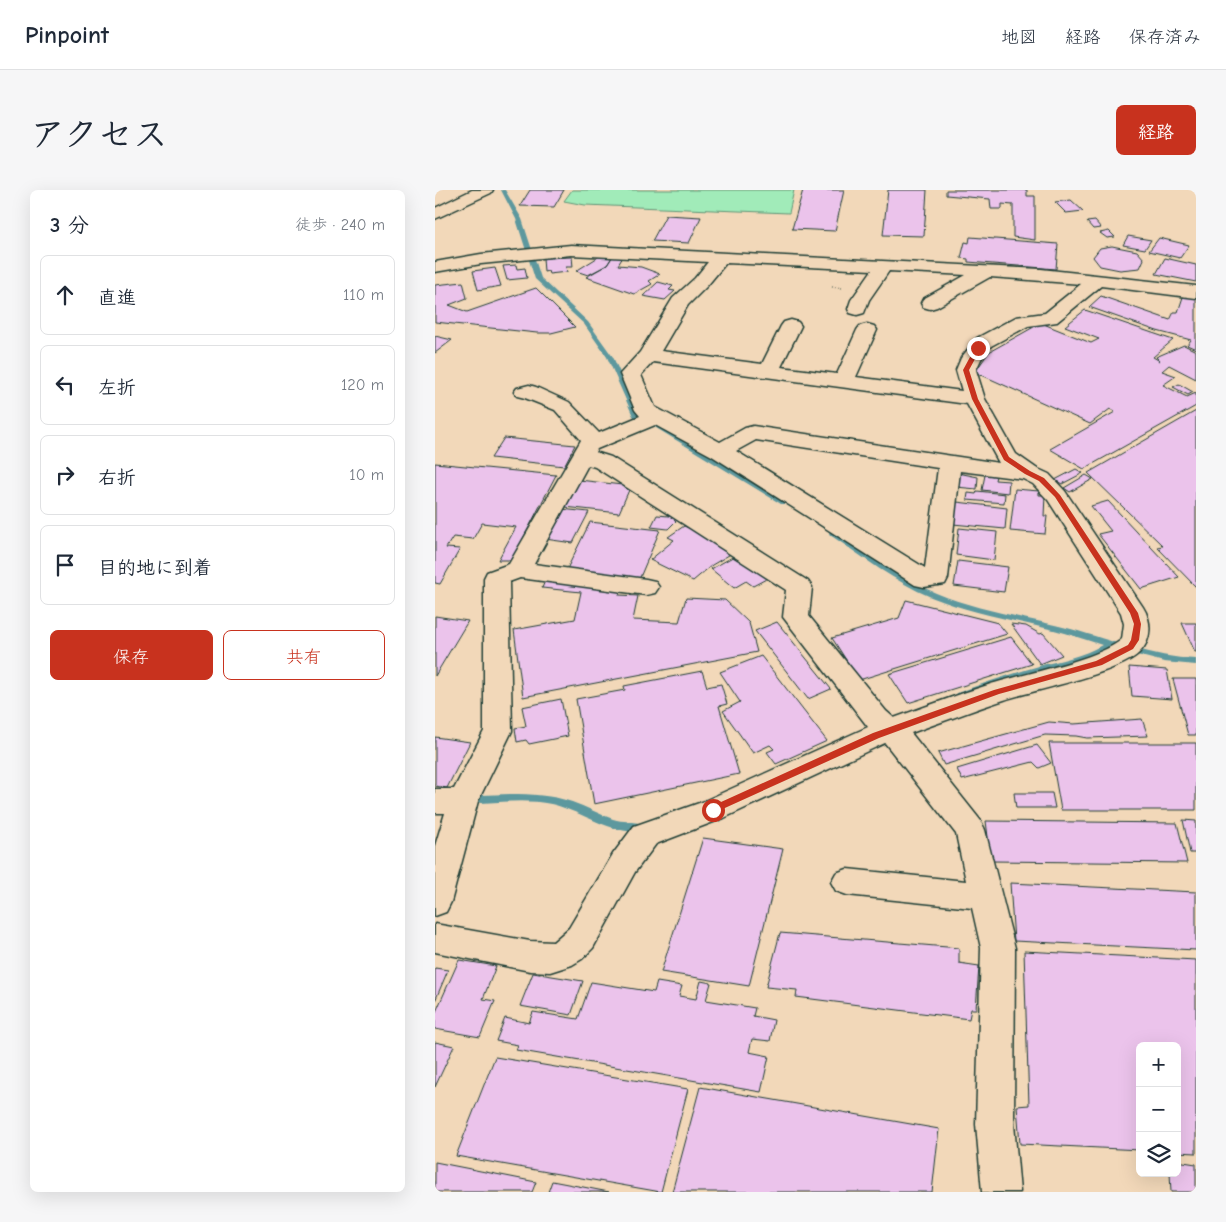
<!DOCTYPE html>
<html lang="ja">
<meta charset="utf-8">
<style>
body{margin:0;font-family:"Comic Neue","Klee One",sans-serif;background:#f6f6f7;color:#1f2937}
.controls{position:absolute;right:15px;bottom:15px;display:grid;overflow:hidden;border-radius:8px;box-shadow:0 5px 20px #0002}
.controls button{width:45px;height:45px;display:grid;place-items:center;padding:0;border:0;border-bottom:1px solid #e0e1e3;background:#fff;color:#1f2937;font:25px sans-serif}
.stop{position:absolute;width:15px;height:15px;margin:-11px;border:4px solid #c8321e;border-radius:50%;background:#fff}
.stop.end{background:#c8321e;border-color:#fff;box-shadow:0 1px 5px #0008}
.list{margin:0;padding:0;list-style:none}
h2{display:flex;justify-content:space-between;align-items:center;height:65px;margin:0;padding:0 20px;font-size:21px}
h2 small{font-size:16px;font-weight:400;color:#747a83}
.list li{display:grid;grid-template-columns:32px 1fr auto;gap:15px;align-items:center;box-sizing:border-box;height:80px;margin:0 10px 10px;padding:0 10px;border:1px solid #e0e1e3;border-radius:8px}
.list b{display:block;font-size:19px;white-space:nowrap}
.list em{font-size:16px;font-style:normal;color:#747a83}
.actions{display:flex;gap:10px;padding:15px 20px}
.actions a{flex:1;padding:11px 0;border:1px solid #c8321e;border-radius:8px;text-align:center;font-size:18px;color:#c8321e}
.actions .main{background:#c8321e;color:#fff}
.icon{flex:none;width:28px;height:28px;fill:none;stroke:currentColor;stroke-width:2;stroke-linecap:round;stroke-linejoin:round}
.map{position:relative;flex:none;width:761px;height:1002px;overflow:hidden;border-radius:8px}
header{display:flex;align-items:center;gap:30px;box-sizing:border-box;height:70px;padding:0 25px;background:#fff;border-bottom:1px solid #e0e1e3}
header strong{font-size:24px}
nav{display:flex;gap:28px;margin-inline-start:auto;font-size:18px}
.intro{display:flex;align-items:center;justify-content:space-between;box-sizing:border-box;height:120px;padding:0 30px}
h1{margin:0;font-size:35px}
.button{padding:12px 22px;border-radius:8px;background:#c8321e;color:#fff;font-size:18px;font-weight:700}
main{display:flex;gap:30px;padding:0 30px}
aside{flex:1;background:#fff;border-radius:8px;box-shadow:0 5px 20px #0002}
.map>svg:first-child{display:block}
.green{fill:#a1ebb9;stroke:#609476}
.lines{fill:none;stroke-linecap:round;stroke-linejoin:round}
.stream{fill:#5d989e;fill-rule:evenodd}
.building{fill:#ebc3eb;stroke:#1f3d34}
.minor-casing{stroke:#1f3d34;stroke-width:3}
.tertiary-casing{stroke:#1f3d34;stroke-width:3}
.path{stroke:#1f3d34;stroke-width:2;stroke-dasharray:0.5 2.5;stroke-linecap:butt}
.minor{fill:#f2d8b9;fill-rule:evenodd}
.tertiary{fill:#f2d8b9;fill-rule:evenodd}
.route{fill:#c8321e}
</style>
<header>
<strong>Pinpoint</strong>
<nav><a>地図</a><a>経路</a><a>保存済み</a></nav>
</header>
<div class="intro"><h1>アクセス</h1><a class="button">経路</a></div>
<main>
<aside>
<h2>3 分<small>徒歩 · 240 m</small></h2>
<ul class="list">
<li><svg class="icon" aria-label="ahead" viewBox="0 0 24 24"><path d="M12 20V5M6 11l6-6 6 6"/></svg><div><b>直進</b></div><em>110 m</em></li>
<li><svg class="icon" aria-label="left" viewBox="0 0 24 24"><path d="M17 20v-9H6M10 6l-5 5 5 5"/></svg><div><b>左折</b></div><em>120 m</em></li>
<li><svg class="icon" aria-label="right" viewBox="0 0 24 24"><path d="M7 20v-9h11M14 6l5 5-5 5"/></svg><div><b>右折</b></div><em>10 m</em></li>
<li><svg class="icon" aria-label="arrive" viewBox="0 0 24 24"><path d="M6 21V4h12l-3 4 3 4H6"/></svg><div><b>目的地に到着</b></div></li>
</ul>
<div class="actions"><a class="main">保存</a><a>共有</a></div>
</aside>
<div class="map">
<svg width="761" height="1002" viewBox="0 0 761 1002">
<rect width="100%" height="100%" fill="#f2d8b9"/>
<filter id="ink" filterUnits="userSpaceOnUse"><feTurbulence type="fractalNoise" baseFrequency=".02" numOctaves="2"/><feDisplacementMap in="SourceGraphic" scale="10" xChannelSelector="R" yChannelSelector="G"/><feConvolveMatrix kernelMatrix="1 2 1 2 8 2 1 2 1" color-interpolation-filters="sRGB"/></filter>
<g filter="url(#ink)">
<path class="green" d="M137 0H359L354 23 150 15 129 11Z"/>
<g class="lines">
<path class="stream" d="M66 0H70L87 29 106 88 153 132 178 167 204 226 203 227 201 228 198 226 172 167 149 134 100 89 81 29Z
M220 233 352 310 353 312 349 314H346L218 236V234Z
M395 341H401C433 363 464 388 501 403 544 421 591 427 636 439 679 451 716 467 761 469V475L729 472 675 458C651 472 624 476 598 484 574 491 550 501 525 508L522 507 521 505 522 503C549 493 576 484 604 476 625 470 647 467 667 455 651 450 635 444 619 440 578 430 536 423 496 407 460 392 428 367 395 345L394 343Z
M75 604C96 604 117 605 137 612 151 617 164 624 178 629 188 632 198 631 208 634L210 637 208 640C183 648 142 619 116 614 93 609 69 612 46 613L43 612 41 609 43 606 46 605Z"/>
</g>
<path class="building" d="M95 0H129L119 17 85 16Z
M368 0H409L400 41 357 39Z
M453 0H492L489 46 448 45Z
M511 0H592V6H600V50L578 47V15L567 14V19H556L555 9 511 5Z
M636 10 648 21 631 23 620 12Z
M231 25 266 27 254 53 217 51Z
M660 31 666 38 658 39 652 32Z
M674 41 680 47 672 48 665 43Z
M693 46 716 50 710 59 688 55Z
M535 47 623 54 621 79 533 72V69L526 68 530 52 534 53Z
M724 48 754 55 745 68 714 61Z
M677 56 702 61 709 69 705 78 685 80 665 76 658 67 665 58Z
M165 66 177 67 172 75 153 85 141 81Z
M178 66 188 67 183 75 206 77 225 84 214 91 217 94 199 104 151 87 172 75Z
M137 67 138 77H131L132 82 114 84 113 81 109 82 108 68Z
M730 68 761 75V92L721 84Z
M81 75 82 79 90 78 92 88 72 90 68 76Z
M60 78 66 96 43 100 38 81Z
M28 92 32 108 14 115 32 122 101 98 140 137 116 143H102L0 132V95Z
M223 92 238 96 234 100 240 101 230 110 208 106Z
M749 104 761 107V159L752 155 756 150 722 141 654 117 666 106 735 130 739 122H743Z
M650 120 738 150 718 167 725 171 721 167 749 155 761 161V189L734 175 727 181 741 186 728 195 752 207 761 203V216L649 279 615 259 680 222 675 219 655 234 540 182 554 162 606 133 656 153 664 149 630 136Z
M0 146 17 150 0 163Z
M744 194 758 202 753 205 738 197Z
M761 221V397L722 357 728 356 653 283Z
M69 248 140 255 129 276 56 268Z
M0 273 121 285 77 370H63L81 337 47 333 38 349 18 347 11 358 25 359 5 394 0 393Z
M641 279 648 283 627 294 620 290Z
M523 283 543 287 542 299 521 297Z
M550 285 561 286 560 290 574 291 573 303 547 300Z
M651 285 658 289 635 302 629 298Z
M144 290 187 295 194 300 184 323 130 317Z
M580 299 604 301V305H610L609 326H612L610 344 575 341Z
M542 301 570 304 569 313 532 310 533 303 541 304Z
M673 311 744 387 706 399 663 344 676 341 656 316Z
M522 312 572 318 570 339 518 334Z
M126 319 154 322 138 353 110 349Z
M222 325 245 327 233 339 216 337Z
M155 332 225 340 203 392 130 383Z
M249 336 278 349 299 362 277 375 258 391 215 370 239 350 233 347Z
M524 338 562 342 559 370 521 365Z
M303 364 337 386 318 396 311 391 299 398 276 379Z
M523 371 573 377 569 402 519 396Z
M110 391 186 399 184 405 203 406 198 430 244 432 251 408 290 410 314 433 322 462 88 507 79 440 140 429 146 402 107 398Z
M471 410 563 433 572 444 424 490 397 448 464 428Z
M0 426 33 431 0 486Z
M342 432 396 499 373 509 320 441Z
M747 433H761V462H760Z
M576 434 591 436 605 444 608 443 627 465 605 474Z
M576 447 597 474 473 513 454 484Z
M326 466 392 551 341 574 332 562 339 559 335 555 318 563 288 521 305 512 285 482Z
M694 477 732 480 737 509 697 506Z
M267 481 272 497 286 494 292 514 284 516 304 584 159 614 141 509 190 500 189 496Z
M738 489H761V545H753Z
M126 509 133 546 94 554 91 550 82 552 80 538 91 536 87 517Z
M707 529 713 546 652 548 641 546 610 545 509 575 503 563 614 532 639 534Z
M0 547 35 552 12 598 0 596Z
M614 553H761V620H626Z
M602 555 616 573 604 578 598 572 527 590 522 579Z
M579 603H617L620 618H581Z
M748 630 761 631V663H755Z
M551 631 742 633 752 673 556 671Z
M268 648 348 659 314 796 226 782Z
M575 693 761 702V760L579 751Z
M345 743 524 758V773L544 776 541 819H536L534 829 361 807 362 800 331 797Z
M589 761 761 770V963L742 962V856H705V960L585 954 582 916 594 915Z
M24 770 61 776 48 809 60 811 45 847 0 839V824Z
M0 778 13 780 0 811Z
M98 783 148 791 136 825 85 816Z
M266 791 276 793 271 810 320 818 318 826 339 830 335 851 317 849 314 862 334 866 326 902 81 860 83 855 61 851 70 828 94 833 98 822 143 829 156 792 219 802 222 792 247 796 244 806 261 809Z
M0 852 19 856 0 897Z
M60 867 253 899 226 1002 21 966Z
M265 897 504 939 497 1002H237Z
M742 971 761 974V1002H736L735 983H742Z
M0 972 101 992 97 1002H0Z
M117 991 174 1002H113Z"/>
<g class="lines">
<g class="minor-casing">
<path id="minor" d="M136 55 606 79 761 96V108L666 96 622 132 593 136 556 156 546 169 541 180 550 209 581 264 601 278 614 284 630 301 708 417C717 431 717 450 705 462 686 483 599 500 569 510 538 520 507 532 476 543L546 631 550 640 580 758 579 934 585 1002H547L541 934 546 758 537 718 412 705 401 701 396 692 401 683 412 679 531 691 521 644 450 553 289 628 221 654 200 682 158 758 147 769 137 775 115 782 95 781 0 762V734L95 751 118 752 134 738 178 664 199 636 267 612 433 537 348 427 351 400 160 277 153 275 99 374 211 389 220 391 224 397 220 403 211 405 85 388 74 392 77 541 43 611 16 712 11 722 0 726V656L10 623H0V599H19L49 541V388L52 382 74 374 146 250 120 220 90 208 82 206 79 202 82 198 94 195 101 197 134 212 164 243 205 226 200 220 185 184 205 162 238 108 260 88 273 72 136 65 46 74 0 82V72L46 64ZM291 73 437 80 416 110 413 119 415 123 422 125 429 123 434 110 454 81 531 85 488 109 486 113 488 117 495 119 502 117 555 87 646 94 610 123 581 127 542 148 526 168 521 180 527 201 421 187 442 140 439 136 432 134 425 136 422 140 402 184 346 177 366 136 363 132 356 130 349 132 346 136 327 174 226 161 253 115 272 96ZM218 172 532 214 564 273 318 236 310 238 285 252 220 217 206 185ZM220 235 277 266 480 395 489 397 510 394 513 388 525 281 588 289 598 294 613 310 686 423 689 434 687 449C664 470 586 484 553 495 521 505 490 517 459 528L451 521 374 426 377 397 373 391 176 267 160 262 162 259ZM321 250 503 278 490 378 301 261Z"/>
</g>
<g class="tertiary-casing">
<path id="tertiary" d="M37 0H58L56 3 0 29V18Z"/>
</g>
<path class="path" d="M397 97 407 98"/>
<use href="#minor" class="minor"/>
<use href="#tertiary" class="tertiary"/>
</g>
</g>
<path class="route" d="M541 156 546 158 534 180 543 209 574 267 595 281 609 288 625 305 703 423 706 434 704 450 698 459 667 475 564 504 444 548 281 622H275V617L438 543 559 500 661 471 693 455 696 450 699 434 695 423 620 307 604 291 590 284 569 270 537 209 528 180Z"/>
</svg>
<div class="controls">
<button>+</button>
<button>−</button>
<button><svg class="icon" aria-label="layers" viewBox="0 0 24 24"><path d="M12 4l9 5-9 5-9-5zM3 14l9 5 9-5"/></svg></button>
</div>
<div class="stop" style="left:278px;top:620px"></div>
<div class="stop end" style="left:543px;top:158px"></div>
</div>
</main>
